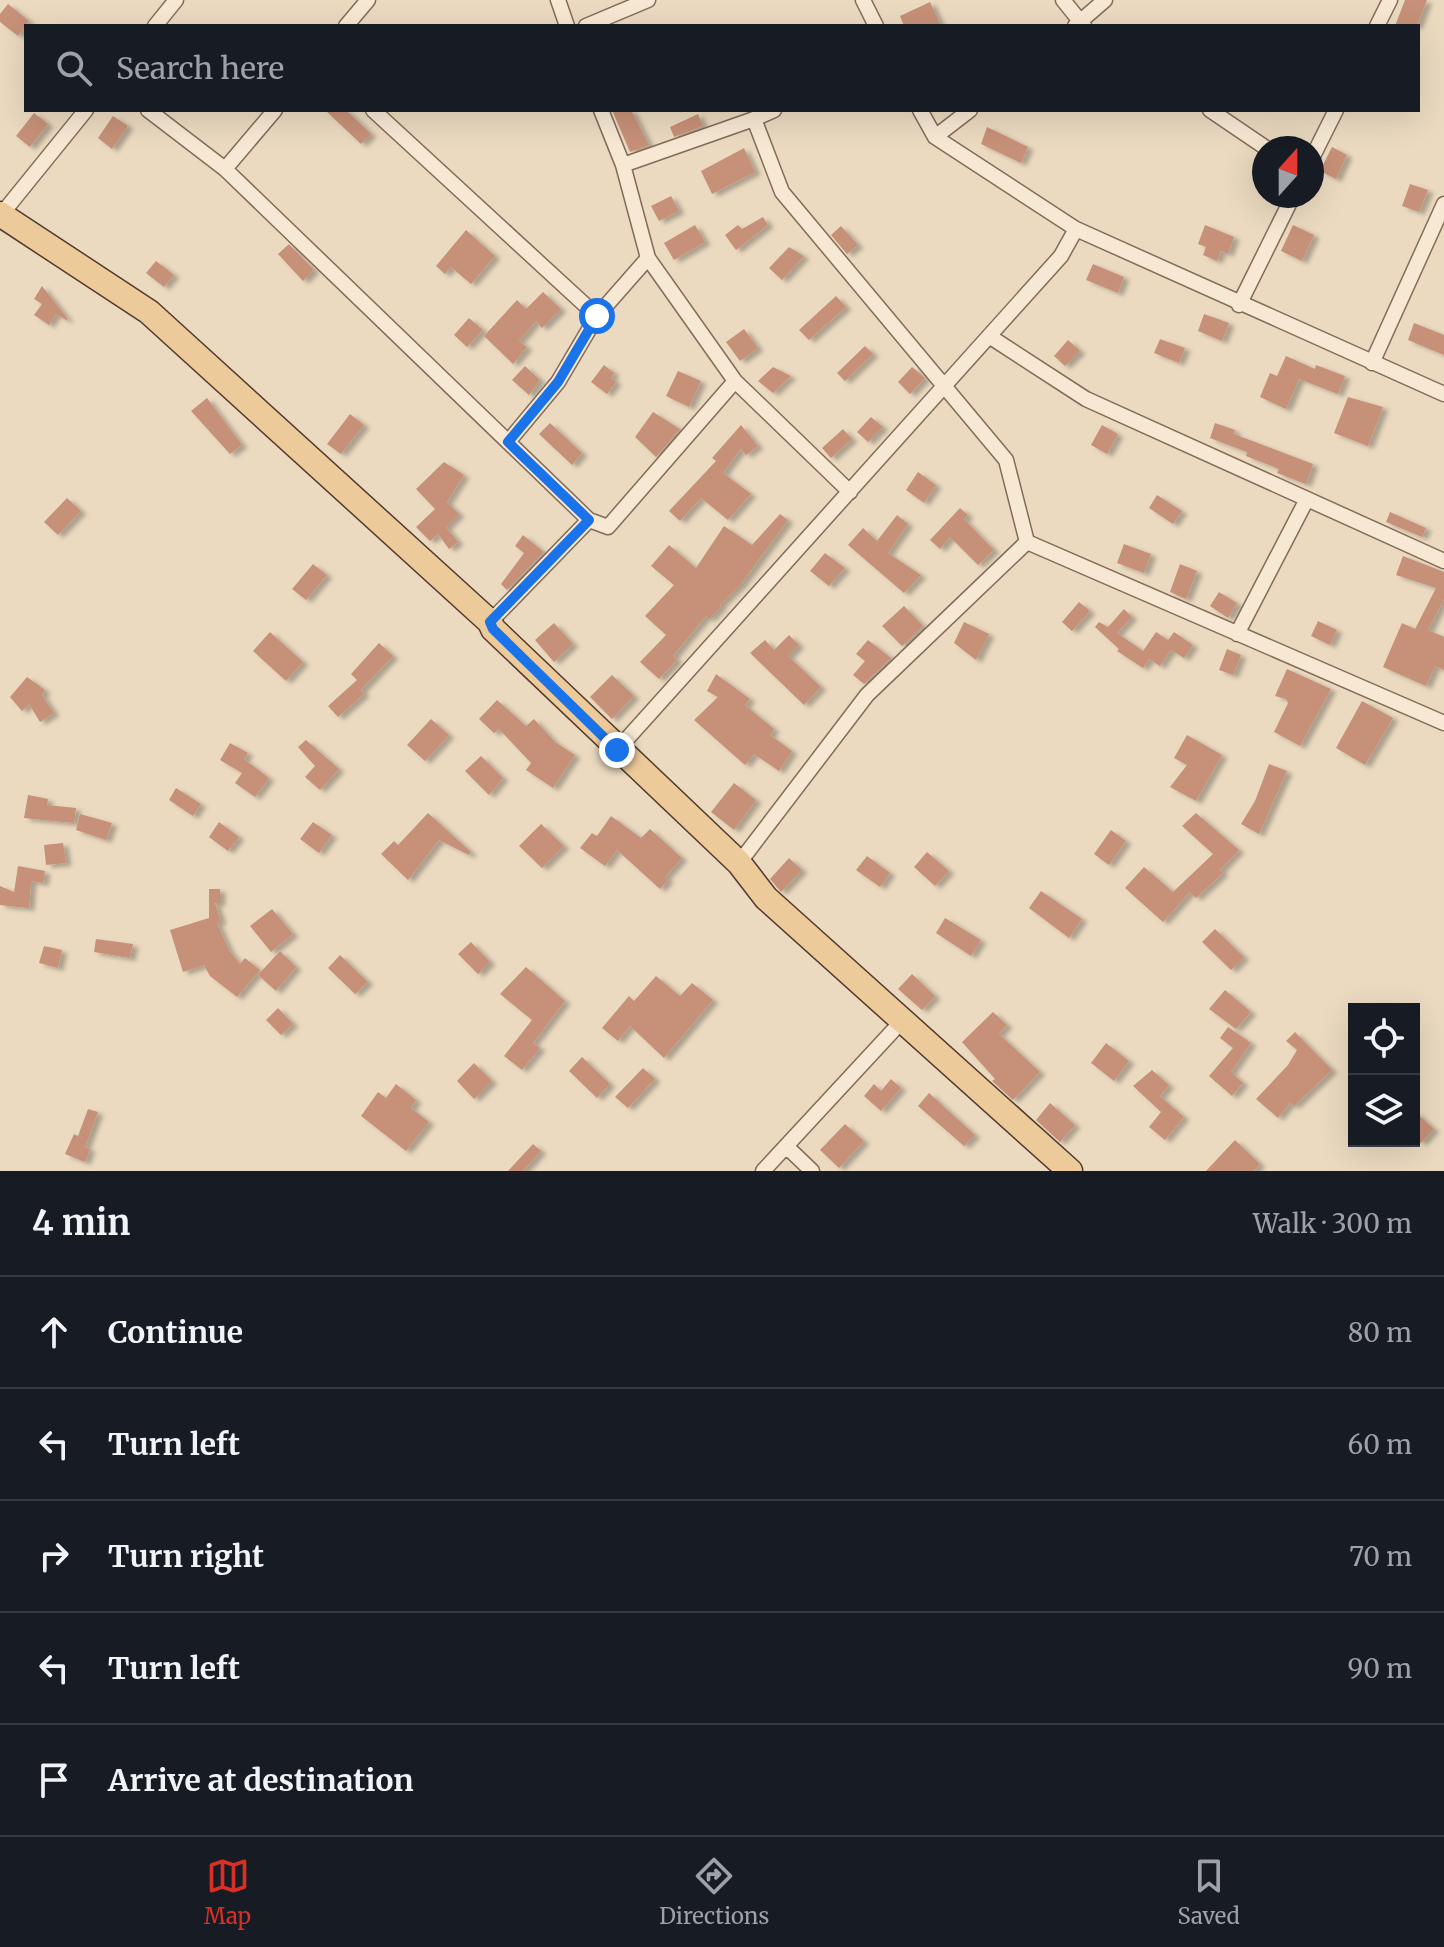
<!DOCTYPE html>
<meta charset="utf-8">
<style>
body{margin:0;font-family:Merriweather,serif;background:#20242c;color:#f1f3f6}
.controls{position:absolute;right:24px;bottom:24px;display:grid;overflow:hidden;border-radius:0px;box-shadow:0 8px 32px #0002}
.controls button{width:72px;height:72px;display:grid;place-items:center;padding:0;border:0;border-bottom:2px solid #363941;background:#171b24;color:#f1f3f6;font:40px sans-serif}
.compass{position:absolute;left:1252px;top:136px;width:72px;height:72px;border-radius:50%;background:#171b24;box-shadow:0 8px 32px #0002;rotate:21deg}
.stop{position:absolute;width:24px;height:24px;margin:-18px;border:6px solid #1a73e8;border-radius:50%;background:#fff}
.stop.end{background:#1a73e8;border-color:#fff;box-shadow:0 2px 8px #0008}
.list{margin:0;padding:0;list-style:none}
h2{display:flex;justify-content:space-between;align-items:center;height:104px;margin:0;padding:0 32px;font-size:34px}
h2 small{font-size:26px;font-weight:400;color:#9ea1a6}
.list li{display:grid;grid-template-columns:52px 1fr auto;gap:24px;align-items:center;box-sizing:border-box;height:112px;padding:0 32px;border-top:2px solid #363941}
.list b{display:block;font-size:30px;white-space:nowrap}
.list em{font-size:26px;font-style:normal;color:#9ea1a6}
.icon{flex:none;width:44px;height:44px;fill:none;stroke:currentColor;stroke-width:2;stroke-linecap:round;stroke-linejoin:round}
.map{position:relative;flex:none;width:1444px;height:1171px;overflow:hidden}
.search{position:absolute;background:#171b24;box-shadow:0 8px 32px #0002;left:24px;right:24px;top:24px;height:88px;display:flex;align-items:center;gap:20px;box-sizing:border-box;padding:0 28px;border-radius:0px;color:#9ea1a6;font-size:30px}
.sheet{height:664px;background:#171b24}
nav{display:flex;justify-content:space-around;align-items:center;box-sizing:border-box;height:112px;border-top:2px solid #363941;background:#171b24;font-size:22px;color:#9ea1a6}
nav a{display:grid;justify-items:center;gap:4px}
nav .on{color:#d93025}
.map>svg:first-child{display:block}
.building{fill:#c79078;filter:url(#shadow)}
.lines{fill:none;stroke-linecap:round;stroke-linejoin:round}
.street-casing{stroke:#836b59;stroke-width:17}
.primary-casing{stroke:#513a2e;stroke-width:27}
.street{stroke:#f7e8d3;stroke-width:14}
.primary{stroke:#edca99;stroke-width:24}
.route{stroke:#1a73e8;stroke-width:10}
</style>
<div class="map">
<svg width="1444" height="1171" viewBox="0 0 1444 1171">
<defs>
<filter id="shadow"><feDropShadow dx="5.5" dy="3" stdDeviation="2" flood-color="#0004"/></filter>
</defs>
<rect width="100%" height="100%" fill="#ebdac0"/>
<path class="building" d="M1405 0H1427L1417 26H1395Z
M930 2 941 26H904L900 16Z
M8 4 29 21 18 36 0 22V14Z
M325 110H346L371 134 361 144Z
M612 110H631L649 145 630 152Z
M34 113 48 124 30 147 16 136Z
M698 114 703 126 674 137 670 127Z
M113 116 128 126 112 149 98 138Z
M987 127 1028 147 1021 163 981 144Z
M1332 147 1347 155 1336 179 1320 171Z
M744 148 755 172 712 194 701 171Z
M1410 184 1428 190 1419 212 1402 206Z
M671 196 679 211 659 221 651 206Z
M763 217 768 225 736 250 725 235 738 225 742 229Z
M695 225 705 242 674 260 664 243Z
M1205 225 1234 237 1228 254 1221 251 1217 261 1203 255 1206 247 1198 244Z
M1293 225 1314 235 1302 261 1281 251Z
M841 226 858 245 847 254 831 235Z
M466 230 495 256 471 284 451 267 445 274 436 266Z
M289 244 314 270 303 281 278 254Z
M789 247 804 256 782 280 769 268Z
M156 261 174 275 164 287 146 273Z
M1093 264 1124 277 1118 293 1086 280Z
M42 286 68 319 66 320 56 314 49 325 34 315 42 304 34 299Z
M543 292 561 309 542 328 536 321 519 341 527 347 513 364 484 336 517 300 526 309Z
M836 296 846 307 809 340 799 330Z
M1204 314 1229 323 1222 341 1198 331Z
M469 318 483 330 467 347 454 335Z
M1414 323 1444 335V355L1408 340Z
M744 329 758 348 740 361 726 342Z
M1160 339 1185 348 1179 363 1154 353Z
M1068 340 1080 351 1065 366 1054 356Z
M865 346 873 354 845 381 837 373Z
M1286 356 1315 369 1316 365 1345 376 1338 394 1299 379 1286 409 1260 397 1270 373 1277 376Z
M604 365 614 373 611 378 616 382 607 394 591 382Z
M525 366 540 380 529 395 512 380Z
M773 367 791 376 773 393 758 381Z
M912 367 925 378 910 394 898 382Z
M678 371 701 381 689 407 666 396Z
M1348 397 1383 407 1368 446 1334 433Z
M207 398 242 445 230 454 191 411Z
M653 412 680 429 656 457 635 437Z
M350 414 364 425 341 454 327 444Z
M871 417 883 427 868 442 857 432Z
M550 423 582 453 572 465 539 434Z
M1215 423 1235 430 1234 434 1313 464 1306 484 1277 473 1279 469 1246 456 1247 452 1210 438Z
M741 425 758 446 746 455 741 449 723 473 751 494 728 520 701 498 680 521 669 511 716 461 712 458Z
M1102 425 1118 434 1107 454 1091 445Z
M843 429 852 439 831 458 822 448Z
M444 462 464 475 447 502 459 514 446 527 458 542 449 549 438 534 430 541 416 527 435 509 416 489Z
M918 472 936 485 924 503 906 490Z
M1157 495 1182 511 1173 524 1149 508Z
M67 498 81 511 58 535 44 522Z
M960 508 968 515 964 519 994 550 978 565 950 537 940 549 930 540Z
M1390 512 1426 528 1422 537 1386 522Z
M780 514 788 520 741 584 720 605 721 607 709 619 706 616 673 656 677 660 659 679 640 662 666 635 645 616 674 585 651 566 669 545 696 568 724 526 752 545Z
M897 515 908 524 888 553 921 575 904 593 848 545 863 528 877 541Z
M523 535 544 552 507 590 501 584 524 553 515 546Z
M1124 544 1151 554 1144 573 1117 563Z
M825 553 845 568 829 586 810 571Z
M1403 556 1444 572V599L1428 630 1444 637V670L1435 666 1426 686 1383 667 1402 623 1415 629 1436 588 1396 575Z
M313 564 327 575 306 600 292 589Z
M1180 564 1197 571 1186 599 1170 592Z
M1219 592 1237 603 1228 618 1210 606Z
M1079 602 1090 611 1072 631 1062 622Z
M904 606 923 626 902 646 882 626Z
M1124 609 1132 617 1117 633 1143 651 1156 632 1168 640 1174 632 1193 645 1184 658 1171 650 1160 666 1149 659 1143 668 1117 651 1119 649 1095 627 1099 622 1108 627Z
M1318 621 1337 630 1330 645 1311 636Z
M964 622 989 634 976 660 954 643Z
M554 623 573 644 554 662 535 640Z
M270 632 303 662 286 681 253 651Z
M789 635 799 645 788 656 821 687 804 705 750 653 765 640 774 650Z
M868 640 891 658 864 684 853 675 865 661 856 654Z
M379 643 393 656 361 690 364 694 338 717 328 706 357 680 351 674Z
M1227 649 1241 655 1233 675 1219 670Z
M1287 669 1331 689 1300 746 1274 732 1288 703 1286 699 1275 696Z
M716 674 750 699 745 705 774 729 770 735 792 751 779 771 754 754 745 765 694 720 718 697 707 691Z
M612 675 634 696 612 719 590 697Z
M27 677 45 690 42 695 54 713 40 722 29 704 22 711 10 697Z
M497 700 526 726 534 719 555 742 575 755 553 788 526 770 531 763 499 729 494 733 479 719Z
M1362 701 1393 718 1365 765 1336 748Z
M431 719 449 735 425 761 407 745Z
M1187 735 1222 755 1196 801 1170 787 1187 765 1174 758Z
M306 740 339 769 320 790 305 777 315 766 298 747Z
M230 743 248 753 244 759 269 778 255 797 235 783 242 773 220 760Z
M481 756 503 778 489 795 465 771Z
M1269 764 1287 771 1259 834 1241 824 1255 801Z
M734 783 756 800 734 830 711 812Z
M176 788 201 804 193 816 169 800Z
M28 795 48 799 47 805 76 808 74 823 24 818Z
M428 813 471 852 469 855 439 840 408 880 381 854 394 841 398 845Z
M1196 813 1239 850 1220 870 1223 873 1196 898 1190 892 1163 922 1125 888 1144 867 1173 892 1213 854 1182 826Z
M80 814 112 823 106 840 76 830Z
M611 816 641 838 650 829 682 858 665 877 668 880 660 889 617 850 605 866 580 848 592 833 597 836Z
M219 822 239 837 228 851 209 837Z
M313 822 332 835 319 853 300 839Z
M541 824 564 846 542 868 519 846Z
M1111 830 1126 841 1109 865 1094 854Z
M63 843 66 863 46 865 44 845Z
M927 852 949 871 935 886 914 867Z
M867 856 890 873 880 887 856 870Z
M789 858 802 870 781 892 770 879Z
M18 866 45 871 43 883 31 881 29 908 0 905V886L14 892Z
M209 889H220V903H215L221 921 217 923 229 950 240 964 245 958 260 970 237 997 210 976 204 965 183 972 170 930 209 918Z
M1041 891 1082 919 1069 938 1029 908Z
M272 909 293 934 271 952 250 926Z
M945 918 981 940 971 956 936 933Z
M1215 929 1244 957 1231 970 1202 942Z
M96 939 133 944 130 958 94 952Z
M471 942 490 962 478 974 458 954Z
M44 946 62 950 58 968 39 963Z
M280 951 296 967 276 991 258 975Z
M340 955 368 982 355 994 328 968Z
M526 967 565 1001 533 1043 540 1048 522 1070 504 1056 532 1020 500 994Z
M912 974 935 996 922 1010 898 989Z
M656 976 680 996 692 983 713 1000 664 1058 630 1026 618 1041 602 1028 629 996 634 1001Z
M1225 990 1251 1012 1236 1029 1209 1009Z
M278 1008 293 1024 281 1035 266 1020Z
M993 1012 1007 1025 999 1034 1040 1072 1013 1100 992 1081 995 1079 962 1042Z
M1228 1027 1251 1043 1231 1072 1243 1083 1232 1096 1209 1076 1233 1048 1220 1038Z
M1295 1032 1332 1070 1294 1106 1290 1103 1278 1118 1256 1099 1288 1065 1297 1050 1286 1041Z
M1106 1043 1129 1061 1114 1081 1091 1063Z
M582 1057 610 1084 597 1098 569 1071Z
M474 1063 492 1081 474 1099 457 1081Z
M643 1068 655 1079 628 1108 615 1097Z
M1152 1070 1169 1085 1160 1096 1184 1117 1165 1140 1149 1127 1161 1112 1133 1086Z
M891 1079 901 1088 881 1111 864 1096 874 1084 881 1091Z
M396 1084 416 1100 411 1108 429 1122 406 1151 361 1116 378 1092 386 1098Z
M929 1093 975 1135 964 1146 918 1106Z
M1050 1103 1075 1125 1060 1142 1036 1120Z
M88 1109 98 1112 85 1147 90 1149 85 1162 65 1154 74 1134 78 1136Z
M1414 1111 1434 1129 1421 1143 1414 1137Z
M845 1124 864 1141 839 1168 820 1150Z
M1235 1140 1260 1164 1254 1171H1206Z
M533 1144 541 1151 523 1171H508Z"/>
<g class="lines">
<g class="street-casing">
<path id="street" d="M558 0 567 26
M863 0 876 26
M1063 0 1084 26
M155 26 176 0
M346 26 368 0
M586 26 648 0
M1075 26 1105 0
M1377 26 1390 0
M148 110 225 169 589 520 490 622
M373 110 597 316 648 258
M601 110 623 165 648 258 735 381 850 492
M774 110 754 119 782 192 1006 460 1027 542 1444 723
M920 110 935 137 1076 229 1444 394
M1210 110 1266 148
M935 137 970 110
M1312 158 1336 110
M623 165 754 119
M225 169 275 110
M1 215 86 110
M1239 305 1293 196
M989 336 1086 399 1444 561
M1372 363 1444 204
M508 442 558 382 597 316
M589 520 608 527 735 381
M1237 634 1307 499
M617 750 1061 256 1076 229
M739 863 867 695 1027 542
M786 1146 812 1171
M763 1171 902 1021"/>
</g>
<g class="primary-casing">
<path id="primary" d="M0 214 149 312 490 622 493 629 739 863 766 898 1070 1171"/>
</g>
<use href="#street" class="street"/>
<use href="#primary" class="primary"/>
</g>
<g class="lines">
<path class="route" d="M597 316 558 382 508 442 589 520 490 622 493 629 617 750"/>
</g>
</svg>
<div class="controls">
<button><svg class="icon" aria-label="locate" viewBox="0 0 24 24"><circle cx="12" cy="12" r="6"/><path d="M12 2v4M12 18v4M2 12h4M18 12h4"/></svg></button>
<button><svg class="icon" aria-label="layers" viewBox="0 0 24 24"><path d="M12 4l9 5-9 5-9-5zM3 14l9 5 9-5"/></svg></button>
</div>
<svg class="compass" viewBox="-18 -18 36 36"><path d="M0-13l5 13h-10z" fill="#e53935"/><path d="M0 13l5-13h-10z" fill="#9ea1a6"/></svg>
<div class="stop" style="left:597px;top:316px"></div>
<div class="stop end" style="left:617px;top:750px"></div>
<div class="search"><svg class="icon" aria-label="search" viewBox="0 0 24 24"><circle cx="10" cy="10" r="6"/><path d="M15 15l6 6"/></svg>Search here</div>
</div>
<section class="sheet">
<h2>4 min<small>Walk · 300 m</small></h2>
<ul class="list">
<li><svg class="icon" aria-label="ahead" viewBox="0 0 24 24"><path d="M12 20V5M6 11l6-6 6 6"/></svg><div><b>Continue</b></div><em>80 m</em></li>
<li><svg class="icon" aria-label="left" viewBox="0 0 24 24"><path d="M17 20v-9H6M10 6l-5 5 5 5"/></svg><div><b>Turn left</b></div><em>60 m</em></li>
<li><svg class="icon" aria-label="right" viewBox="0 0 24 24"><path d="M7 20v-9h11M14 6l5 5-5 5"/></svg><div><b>Turn right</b></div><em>70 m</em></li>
<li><svg class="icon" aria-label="left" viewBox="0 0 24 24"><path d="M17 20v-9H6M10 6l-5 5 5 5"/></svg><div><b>Turn left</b></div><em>90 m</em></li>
<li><svg class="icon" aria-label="arrive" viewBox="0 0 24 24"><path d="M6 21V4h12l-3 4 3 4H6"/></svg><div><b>Arrive at destination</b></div></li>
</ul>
</section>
<nav>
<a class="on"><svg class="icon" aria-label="map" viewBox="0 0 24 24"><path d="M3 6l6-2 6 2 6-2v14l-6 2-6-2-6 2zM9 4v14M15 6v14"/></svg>Map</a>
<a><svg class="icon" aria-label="directions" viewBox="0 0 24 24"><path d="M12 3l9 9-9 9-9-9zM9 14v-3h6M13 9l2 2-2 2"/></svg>Directions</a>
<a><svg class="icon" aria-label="saved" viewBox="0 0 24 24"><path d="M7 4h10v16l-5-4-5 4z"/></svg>Saved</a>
</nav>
